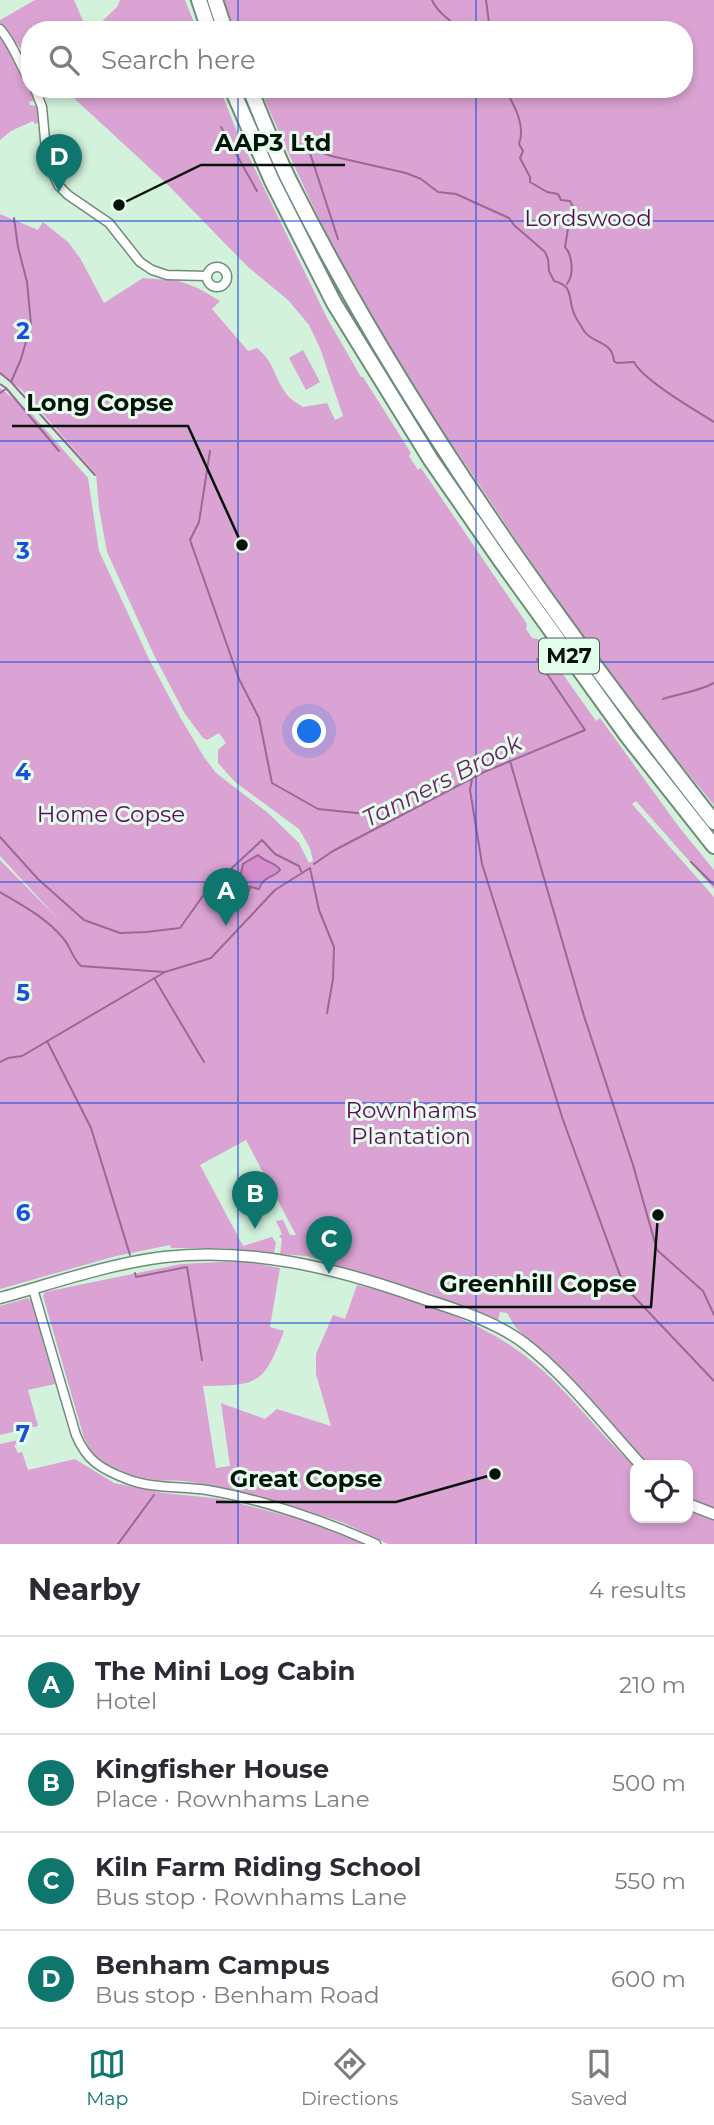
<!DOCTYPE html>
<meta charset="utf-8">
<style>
body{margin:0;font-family:Montserrat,sans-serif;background:#f7f7f7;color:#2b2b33}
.controls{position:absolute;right:21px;bottom:21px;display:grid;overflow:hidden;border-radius:14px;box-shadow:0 4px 10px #0003}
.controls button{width:63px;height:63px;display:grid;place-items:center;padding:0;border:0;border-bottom:2px solid #e1e1e2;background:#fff;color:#2b2b33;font:35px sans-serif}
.you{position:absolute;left:310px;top:732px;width:24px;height:24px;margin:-18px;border:5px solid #fff;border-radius:50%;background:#1a73e8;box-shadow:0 0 0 10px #1a73e833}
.badge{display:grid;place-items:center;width:46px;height:46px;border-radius:50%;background:#0f766e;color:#fff;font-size:23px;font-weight:700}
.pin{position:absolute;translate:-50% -58px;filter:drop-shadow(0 2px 4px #0008)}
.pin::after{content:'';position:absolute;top:37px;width:24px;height:21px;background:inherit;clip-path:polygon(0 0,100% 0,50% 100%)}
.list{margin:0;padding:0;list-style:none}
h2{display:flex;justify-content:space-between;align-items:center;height:91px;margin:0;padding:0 28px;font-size:30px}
h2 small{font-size:23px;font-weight:400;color:#7c7c81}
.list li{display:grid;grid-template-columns:46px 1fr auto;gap:21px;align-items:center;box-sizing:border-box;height:98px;padding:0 28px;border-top:2px solid #e1e1e2}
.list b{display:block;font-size:26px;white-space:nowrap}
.list p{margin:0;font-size:23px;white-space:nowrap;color:#7c7c81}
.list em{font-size:23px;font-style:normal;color:#7c7c81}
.icon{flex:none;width:38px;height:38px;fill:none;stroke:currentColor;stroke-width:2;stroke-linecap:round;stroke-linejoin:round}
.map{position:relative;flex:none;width:714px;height:1544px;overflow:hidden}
.search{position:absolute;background:#fff;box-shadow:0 4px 10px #0003;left:21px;right:21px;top:21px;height:77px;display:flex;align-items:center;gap:18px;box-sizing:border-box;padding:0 24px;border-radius:28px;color:#7c7c81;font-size:26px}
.sheet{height:483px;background:#fff}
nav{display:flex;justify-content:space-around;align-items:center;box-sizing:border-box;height:98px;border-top:2px solid #e1e1e2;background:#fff;font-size:19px;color:#7c7c81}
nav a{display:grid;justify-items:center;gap:4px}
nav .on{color:#0f766e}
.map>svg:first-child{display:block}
.green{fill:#daa3d3;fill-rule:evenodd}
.water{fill:#d78ece;stroke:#996994;stroke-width:2}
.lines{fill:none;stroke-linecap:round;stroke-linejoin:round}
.stream{stroke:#996994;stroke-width:2}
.minor-casing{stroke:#6f8c79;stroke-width:11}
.tertiary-casing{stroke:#6f8c79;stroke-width:13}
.motorway-casing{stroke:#6f8c79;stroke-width:18}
.minor{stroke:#fff;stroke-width:8}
.tertiary{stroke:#fff;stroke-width:10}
.motorway{stroke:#fff;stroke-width:14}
.grid{fill:none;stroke:#1d4ed8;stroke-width:2;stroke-opacity:0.55}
.labels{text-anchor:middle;stroke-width:6;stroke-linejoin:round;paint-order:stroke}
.shield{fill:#e4feec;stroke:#49594e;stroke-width:2}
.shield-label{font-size:21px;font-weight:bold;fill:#07120b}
.park-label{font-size:23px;fill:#62075d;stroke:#e4feec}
.water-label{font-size:24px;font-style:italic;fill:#711c6b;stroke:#e4feec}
.grid-label{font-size:23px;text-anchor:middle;font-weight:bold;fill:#1d4ed8;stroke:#e4feec;stroke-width:6;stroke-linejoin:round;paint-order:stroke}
.leader{fill:none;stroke:#07120b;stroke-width:2.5}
.callout-dot{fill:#07120b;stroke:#e4feec;stroke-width:2.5}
.callout-label{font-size:24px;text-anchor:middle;font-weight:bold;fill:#07120b;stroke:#e4feec;stroke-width:6;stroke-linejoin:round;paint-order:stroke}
</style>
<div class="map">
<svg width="714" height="1544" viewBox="0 0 714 1544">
<rect width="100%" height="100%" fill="#d2f2dc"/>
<path class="green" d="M35 0H74L87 30H30V58L0 26V20Z
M120 0H185L197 30H93L117 7Z
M223 0H714V805C627 701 549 590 474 477 446 435 415 393 389 350 339 266 299 178 260 89H684V30H235Z
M0 36 11 49 19 71 36 100 29 102 30 105 38 106 40 122 35 124 33 121 11 131 0 140Z
M64 89H220L237 132 327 318 361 377H363L411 453 409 456 418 470 421 468 527 624 526 629 532 638 538 639 596 721 600 718 679 827 714 870V889L636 801 632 804 714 897V1509L702 1506 688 1499V1465H648L548 1356 516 1328 507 1313 500 1312 498 1320 468 1307 307 1256 280 1254 282 1239 279 1236 282 1234 276 1221 283 1220 290 1235H296L246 1140 200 1165 243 1246 272 1237 276 1243 274 1253 220 1248H171L170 1245 116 1256 0 1289V860L60 921 0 856V388L29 411 88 478 99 551 149 659 180 717 204 757 216 773 268 813 299 843 309 863 313 861 310 848 299 829 235 782 218 763V750L226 743 219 733 207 740 203 738 185 714 154 655 107 552 99 508 96 474 21 389 0 374V214L38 230 43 222 68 242 80 258 104 303 143 278 179 281 198 288 220 301 212 309 248 351 257 348C274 362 274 376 285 392 289 399 297 403 303 407L327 403 335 420 343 416 320 348 309 325 288 300 248 267 167 184ZM258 855 264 861 278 866 277 874 269 876 259 889 250 887 246 899 235 900 241 889 240 886 228 883 233 874 241 873 243 864Z
M303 350 320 382 306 390 289 358Z
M241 1261 280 1268 270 1327 284 1331C263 1385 260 1385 203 1386L216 1468 230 1466 221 1403 265 1419 277 1409 331 1426 316 1374V1354L333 1315 345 1319 357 1285C414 1298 484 1322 529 1359 569 1390 597 1433 635 1466V1518H688V1508L714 1518V1544H388L344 1523 287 1504 228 1489 185 1481 155 1480 134 1476 106 1464 92 1453 84 1438 43 1296 45 1292 181 1264Z
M28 1298 33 1304 55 1384 28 1390 38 1426 0 1435V1306Z
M18 1440 19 1443 14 1445 18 1453 22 1452 28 1470 75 1459 114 1483 164 1493 222 1499 299 1519 366 1544H0V1444Z"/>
<path class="water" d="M258 855C265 862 277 863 280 870 274 878 264 875 259 889L250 887 246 899 235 900V895L241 888 240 886 231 889 229 880 233 874 241 873 243 864Z"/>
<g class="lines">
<path class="stream" d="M432 0C439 16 450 17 458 30
M486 0 490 30
M505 89C514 105 526 125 519 144L523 151 520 158 530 177V182L547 192 558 194 561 200 570 201 577 214 575 219 569 222 565 247C573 256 574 275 567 284
M221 127 257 191
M338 239 308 147 331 156 406 173 421 179 438 192 456 194 509 218 514 225 545 252 548 259 549 271 554 281C573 286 568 295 573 311 575 318 581 325 584 331 594 345 612 340 614 361L617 363 634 362C643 380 695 410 714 422
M0 373 11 382 95 475
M11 382 21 359 31 324 27 282 18 247 14 218
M0 384 6 388 59 451
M0 393 6 389
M210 451 199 522 190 540 239 679 259 718 272 783 318 809 376 815 384 825
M663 699C681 693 697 692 714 683
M510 761 584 1016 633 1165 657 1250 703 1291 714 1315
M472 779 470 790 482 864 563 1120 624 1286 714 1381
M0 837 38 879 84 920 120 933 146 932 180 928 205 893 262 840 275 854 299 866 301 871
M691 862 714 885
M314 864 333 851 484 772 585 730 537 659
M0 892C23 906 45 917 63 938 71 947 72 958 81 966L164 972
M154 978 204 1062
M47 1041 91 1128 130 1255
M0 1062 8 1058 22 1056 165 972 211 958 275 890 310 868 319 910 334 947 333 979 327 1013
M135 1273 136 1277 187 1267 202 1360
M118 1544 154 1495"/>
<g class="minor-casing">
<path id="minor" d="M0 29C14 45 19 64 30 81
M35 89 42 107 47 161 59 186 68 195 109 223 140 262 152 270 167 275 207 276
M207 277a10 10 0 1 1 20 0a10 10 0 1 1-20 0Z
M33 1289 76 1435C87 1461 101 1469 127 1479 153 1489 180 1486 207 1490 261 1499 326 1521 376 1544"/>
</g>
<g class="tertiary-casing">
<path id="tertiary" d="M0 1298C54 1283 108 1264 164 1257 251 1247 336 1268 418 1297 454 1309 493 1320 524 1343 566 1375 605 1426 641 1465
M688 1504 714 1514"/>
</g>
<g class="motorway-casing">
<path id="motorway" d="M199 0 209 30
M215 0 225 30
M232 89 272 181 334 303 431 460 501 561 628 737 714 846
M250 89C263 120 275 152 290 182 405 411 557 621 714 822"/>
</g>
<use href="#minor" class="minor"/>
<use href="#tertiary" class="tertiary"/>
<use href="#motorway" class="motorway"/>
</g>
<path class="grid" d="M238 0V30M476 0V30M238 89V1544M476 89V1544M0 221H714M0 441H714M0 662H714M0 882H714M0 1103H714M0 1323H714"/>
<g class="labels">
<rect class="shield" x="539" y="638.5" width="60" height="35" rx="5"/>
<g class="shield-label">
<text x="569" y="663">M27</text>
</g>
<g class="park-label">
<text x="588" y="226">Lordswood</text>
<text x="111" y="822">Home Copse</text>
<text x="411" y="1118">Rownhams<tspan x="411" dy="26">Plantation</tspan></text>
</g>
<g class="water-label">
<text transform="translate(442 781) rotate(-27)" y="8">Tanners Brook</text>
</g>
</g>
<g class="grid-label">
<text x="23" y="339">2</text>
<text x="23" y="559">3</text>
<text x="23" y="780">4</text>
<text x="23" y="1001">5</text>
<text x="23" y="1221">6</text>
<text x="23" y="1442">7</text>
</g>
<path class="leader" d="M119 205L201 165H345M242 545L188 426H12M658 1215L651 1307H425M495 1474L396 1502H216"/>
<g class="callout-dot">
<circle cx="119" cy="205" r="7"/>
<circle cx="242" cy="545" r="7"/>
<circle cx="658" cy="1215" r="7"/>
<circle cx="495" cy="1474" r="7"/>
</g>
<g class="callout-label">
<text x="273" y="151">AAP3 Ltd</text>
<text x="100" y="411">Long Copse</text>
<text x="538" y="1292">Greenhill Copse</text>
<text x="306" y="1487">Great Copse</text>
</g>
</svg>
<div class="controls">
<button><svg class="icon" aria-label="locate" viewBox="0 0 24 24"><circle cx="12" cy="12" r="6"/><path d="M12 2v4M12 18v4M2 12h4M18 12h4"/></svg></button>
</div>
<div class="you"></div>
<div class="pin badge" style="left:226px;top:926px">A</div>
<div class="pin badge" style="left:255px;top:1229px">B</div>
<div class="pin badge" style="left:329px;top:1274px">C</div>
<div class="pin badge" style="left:59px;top:192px">D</div>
<div class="search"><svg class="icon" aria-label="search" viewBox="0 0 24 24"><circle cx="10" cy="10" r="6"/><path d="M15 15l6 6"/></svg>Search here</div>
</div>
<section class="sheet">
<h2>Nearby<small>4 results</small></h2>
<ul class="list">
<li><span class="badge">A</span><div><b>The Mini Log Cabin</b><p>Hotel</p></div><em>210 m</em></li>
<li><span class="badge">B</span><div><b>Kingfisher House</b><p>Place · Rownhams Lane</p></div><em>500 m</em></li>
<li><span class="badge">C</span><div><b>Kiln Farm Riding School</b><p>Bus stop · Rownhams Lane</p></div><em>550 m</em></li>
<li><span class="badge">D</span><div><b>Benham Campus</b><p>Bus stop · Benham Road</p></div><em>600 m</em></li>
</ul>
</section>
<nav>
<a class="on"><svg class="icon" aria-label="map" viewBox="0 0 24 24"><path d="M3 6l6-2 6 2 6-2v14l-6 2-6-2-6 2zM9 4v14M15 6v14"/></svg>Map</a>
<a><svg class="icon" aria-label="directions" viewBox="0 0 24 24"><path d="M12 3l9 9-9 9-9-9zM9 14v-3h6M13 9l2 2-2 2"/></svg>Directions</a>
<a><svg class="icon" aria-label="saved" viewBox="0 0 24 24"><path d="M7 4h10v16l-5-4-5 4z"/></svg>Saved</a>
</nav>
